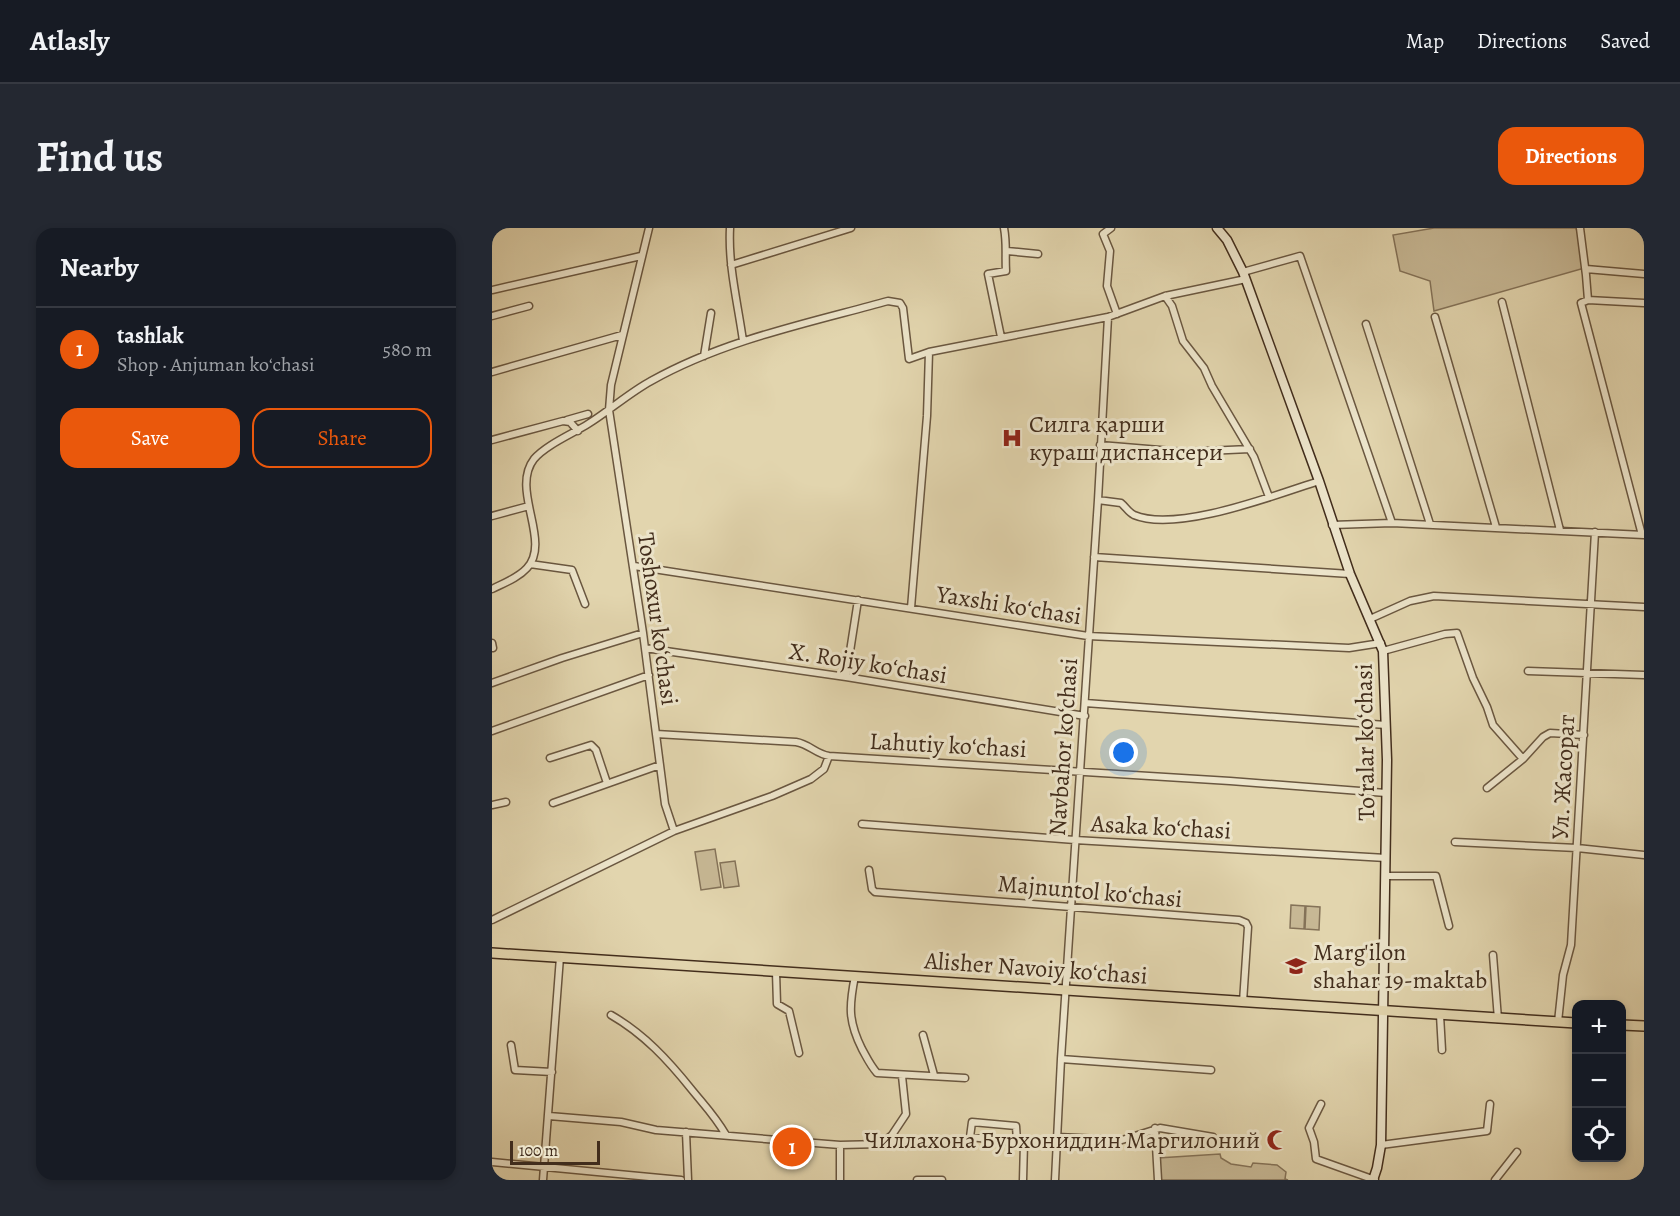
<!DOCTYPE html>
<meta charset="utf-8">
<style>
body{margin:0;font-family:Alegreya,serif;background:#242831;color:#f1f3f6}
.controls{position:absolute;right:18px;bottom:18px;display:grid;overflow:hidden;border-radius:12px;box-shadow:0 3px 9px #0003}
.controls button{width:54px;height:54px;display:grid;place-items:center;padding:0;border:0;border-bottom:2px solid #363941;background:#171b24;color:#f1f3f6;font:30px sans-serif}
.scale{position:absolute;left:18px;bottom:15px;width:90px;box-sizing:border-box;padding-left:6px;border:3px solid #422d1c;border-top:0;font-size:16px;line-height:21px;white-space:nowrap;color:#422d1c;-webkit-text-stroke:4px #ece4ca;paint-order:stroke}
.you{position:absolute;left:632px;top:525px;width:21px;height:21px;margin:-15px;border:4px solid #fff;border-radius:50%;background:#1a73e8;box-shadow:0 0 0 9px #1a73e833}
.badge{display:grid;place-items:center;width:39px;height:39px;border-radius:50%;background:#ea580c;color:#fff;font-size:20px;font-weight:700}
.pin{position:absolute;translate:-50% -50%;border:3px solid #fff;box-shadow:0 2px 6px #0006}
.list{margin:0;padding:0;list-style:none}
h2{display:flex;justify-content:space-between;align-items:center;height:78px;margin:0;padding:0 24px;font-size:26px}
h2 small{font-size:20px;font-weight:400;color:#9ea1a6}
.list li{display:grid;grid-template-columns:39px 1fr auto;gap:18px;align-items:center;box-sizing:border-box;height:84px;padding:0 24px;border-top:2px solid #363941}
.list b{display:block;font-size:22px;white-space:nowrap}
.list p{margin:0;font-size:20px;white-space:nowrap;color:#9ea1a6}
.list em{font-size:20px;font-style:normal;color:#9ea1a6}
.actions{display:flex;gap:12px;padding:18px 24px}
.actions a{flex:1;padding:14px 0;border:2px solid #ea580c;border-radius:18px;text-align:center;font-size:21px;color:#ea580c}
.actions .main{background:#ea580c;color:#fff}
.icon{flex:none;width:33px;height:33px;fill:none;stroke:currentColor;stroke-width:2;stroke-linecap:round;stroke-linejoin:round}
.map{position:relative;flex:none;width:1152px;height:952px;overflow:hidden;border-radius:18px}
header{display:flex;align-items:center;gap:36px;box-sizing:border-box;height:84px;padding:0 30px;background:#171b24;border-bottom:2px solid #363941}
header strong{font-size:28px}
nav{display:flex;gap:33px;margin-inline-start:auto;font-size:21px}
.intro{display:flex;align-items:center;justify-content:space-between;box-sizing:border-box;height:144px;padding:0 36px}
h1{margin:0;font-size:42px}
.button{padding:15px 27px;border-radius:18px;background:#ea580c;color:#fff;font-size:21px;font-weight:700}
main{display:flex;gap:36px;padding:0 36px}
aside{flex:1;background:#171b24;border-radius:18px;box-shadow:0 3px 9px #0003}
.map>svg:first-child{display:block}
.green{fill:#c7b895;stroke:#847258;stroke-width:1.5}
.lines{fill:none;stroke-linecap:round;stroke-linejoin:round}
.street-casing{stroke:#6a5740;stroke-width:9}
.secondary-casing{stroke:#422d1c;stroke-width:11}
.primary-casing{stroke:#422d1c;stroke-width:12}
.street{stroke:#ece4ca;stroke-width:6}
.secondary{stroke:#ece4ca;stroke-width:8}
.primary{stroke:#e2d5ae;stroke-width:9}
.labels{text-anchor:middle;stroke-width:6;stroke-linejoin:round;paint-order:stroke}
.poi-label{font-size:24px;fill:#422d1c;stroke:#ece4ca;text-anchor:start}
.street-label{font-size:24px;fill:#422d1c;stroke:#ece4ca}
</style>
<header>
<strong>Atlasly</strong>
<nav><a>Map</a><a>Directions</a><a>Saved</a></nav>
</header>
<div class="intro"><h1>Find us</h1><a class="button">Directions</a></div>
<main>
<aside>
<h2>Nearby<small></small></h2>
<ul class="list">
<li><span class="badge">1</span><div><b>tashlak</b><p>Shop · Anjuman koʻchasi</p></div><em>580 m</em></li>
</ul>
<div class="actions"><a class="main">Save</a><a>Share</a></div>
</aside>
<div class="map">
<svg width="1152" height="952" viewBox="0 0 1152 952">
<rect width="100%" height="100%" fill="#e2d5ae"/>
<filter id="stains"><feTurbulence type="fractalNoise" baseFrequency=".00333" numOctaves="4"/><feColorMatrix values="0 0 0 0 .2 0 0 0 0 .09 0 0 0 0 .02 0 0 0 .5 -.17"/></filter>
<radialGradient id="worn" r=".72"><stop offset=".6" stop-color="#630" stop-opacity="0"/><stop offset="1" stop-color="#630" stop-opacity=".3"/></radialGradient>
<path class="green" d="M942 0H1084L1096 39 942 83 938 53 908 43 901 7Z
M223 621 229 659 209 662 203 624Z
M243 633 247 658 232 660 228 635Z
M799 677 813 678 812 701 798 700Z
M814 678 828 679 827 702 813 701Z
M728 926 729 930 739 936 759 939 761 935 785 937 794 944 793 951 796 952H668L666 930Z"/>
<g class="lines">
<g class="street-casing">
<path id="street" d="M157 0 119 157 117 182 151 405 173 576 182 603
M238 0C236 38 246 76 251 113
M619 0 611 6 618 23 615 58 625 86
M1088 0 1094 47 1096 72
M515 23 546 26
M239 37 359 0
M1094 41 1152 46
M751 44 808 28 900 295
M0 62 149 28
M673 68 680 78 691 113 712 140 720 158 762 229 777 269
M1096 72 1089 75 1150 307
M1096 72 1152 75
M1010 74 1068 302
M0 88 37 78
M943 89 1004 299
M874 96 938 296
M509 109 496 46 514 43C513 27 515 16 512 0
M212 128 219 85
M0 144 130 107
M75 192 96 186
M0 212 71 193 78 194 86 203
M608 217 692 224 758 221
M606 272 629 275C634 279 636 284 642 287 685 305 783 267 827 253
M0 288 37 278
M840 297 900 295 1152 307
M602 329 858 346
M38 336 80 342 93 376
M142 338 596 408 857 420 889 415
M0 361C12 355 26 350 35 340 60 313 18 262 42 231 54 217 80 206 96 196 117 183 137 165 159 153 232 112 316 95 396 73L408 75 411 80 417 131 437 124 616 89 673 68 754 51
M419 380 435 188 437 124
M878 391 918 373 942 368 1152 379
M0 415 1 420
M153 420 354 449 593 488
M891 423 953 406 965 405 981 450 995 479 1001 497 1031 531
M1036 443 1152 447
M354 449 366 372
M0 455 70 430 151 405
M593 475 894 497
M0 503 157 447
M164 506 304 514C317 516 324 526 337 528L738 553 894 565
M58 530 99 517 104 522 115 555
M995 560 1031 531 1051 509 1058 505 1092 507
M61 575 168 537
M0 577 14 574
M370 596 583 612 894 630
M963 614 1085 620 1152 627
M377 642 380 661 383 664 747 692 754 695 756 699 751 774
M893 648H944L957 698
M0 692 182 603 280 568 319 551 332 541 337 528
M1001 727 1006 791
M284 744 285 776 297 783 307 825
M363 748C357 778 356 793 370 821 375 830 378 837 385 845L473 850
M119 787C152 806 176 832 200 862 213 878 223 888 234 907
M948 787 950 822
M1066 794 1071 747 1079 717 1103 304
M431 807 442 847
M19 817 23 842 60 844
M569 831 719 842
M829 876 817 900 822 914 824 931 883 952
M57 888 129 894 164 902 348 917 389 916 400 907 414 886 410 848
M663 900 666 952
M194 904 196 952
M565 909 630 912 668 900 721 909
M525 913 524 898 480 894 478 909 532 915 531 952
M889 917 995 903 998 876
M0 934 189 952
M51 952 68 729
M348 952V917
M425 952H450
M563 952 569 831 606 272 616 89
M1003 952 1025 924"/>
</g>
<g class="secondary-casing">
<path id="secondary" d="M725 0 735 12 751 44 827 253 858 346 891 423 895 532 889 917 885 940 881 952"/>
</g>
<g class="primary-casing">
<path id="primary" d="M0 725 1084 795
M1130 797 1152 798"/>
</g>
<use href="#street" class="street"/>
<use href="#secondary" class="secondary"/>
<use href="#primary" class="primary"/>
</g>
<defs>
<g id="hospital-bare" transform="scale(1.62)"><path d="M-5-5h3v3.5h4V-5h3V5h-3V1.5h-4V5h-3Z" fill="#8f2418" stroke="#ece4ca" stroke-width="2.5" paint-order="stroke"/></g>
<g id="school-bare" transform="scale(1.62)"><path d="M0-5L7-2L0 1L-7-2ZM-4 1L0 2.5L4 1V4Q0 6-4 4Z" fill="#8f2418" stroke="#ece4ca" stroke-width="2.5" paint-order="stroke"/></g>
<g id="mosque-bare" transform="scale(1.62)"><path d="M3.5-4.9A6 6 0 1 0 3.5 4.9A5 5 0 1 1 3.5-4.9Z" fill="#8f2418" stroke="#ece4ca" stroke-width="2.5" paint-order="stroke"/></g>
</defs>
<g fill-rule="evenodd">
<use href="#hospital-bare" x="520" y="210"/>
<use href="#school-bare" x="804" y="738"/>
<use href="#mosque-bare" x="785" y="912"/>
</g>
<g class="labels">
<g class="poi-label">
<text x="537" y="204">Силга қарши<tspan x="537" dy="28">кураш диспансери</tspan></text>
<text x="821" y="732">Marg'ilon<tspan x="821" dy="28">shahar 19-maktab</tspan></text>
<text x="768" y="920" text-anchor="end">Чиллахона Бурхониддин Маргилоний</text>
</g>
<g class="street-label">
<text transform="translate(517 377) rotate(9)" y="8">Yaxshi koʻchasi</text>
<text transform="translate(166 391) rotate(82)" y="8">Toshoxur koʻchasi</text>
<text transform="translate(376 435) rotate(9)" y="8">X. Rojiy koʻchasi</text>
<text transform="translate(873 514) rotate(-91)" y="8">Toʻralar koʻchasi</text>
<text transform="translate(456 517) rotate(3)" y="8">Lahutiy koʻchasi</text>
<text transform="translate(571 519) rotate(-86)" y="8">Navbahor koʻchasi</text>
<text transform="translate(1071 549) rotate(-87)" y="8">Ул. Жасорат</text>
<text transform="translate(669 599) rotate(3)" y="8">Asaka koʻchasi</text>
<text transform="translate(598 663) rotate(5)" y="8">Majnuntol koʻchasi</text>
<text transform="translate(544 740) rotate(4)" y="8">Alisher Navoiy koʻchasi</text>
</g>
</g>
<rect width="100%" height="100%" filter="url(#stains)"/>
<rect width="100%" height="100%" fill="url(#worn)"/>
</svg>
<div class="controls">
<button>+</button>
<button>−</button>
<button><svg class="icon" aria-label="locate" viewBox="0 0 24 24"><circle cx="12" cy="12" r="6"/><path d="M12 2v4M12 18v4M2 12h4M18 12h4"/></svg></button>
</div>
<div class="scale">100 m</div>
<div class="you"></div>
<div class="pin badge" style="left:300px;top:919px">1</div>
</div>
</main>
